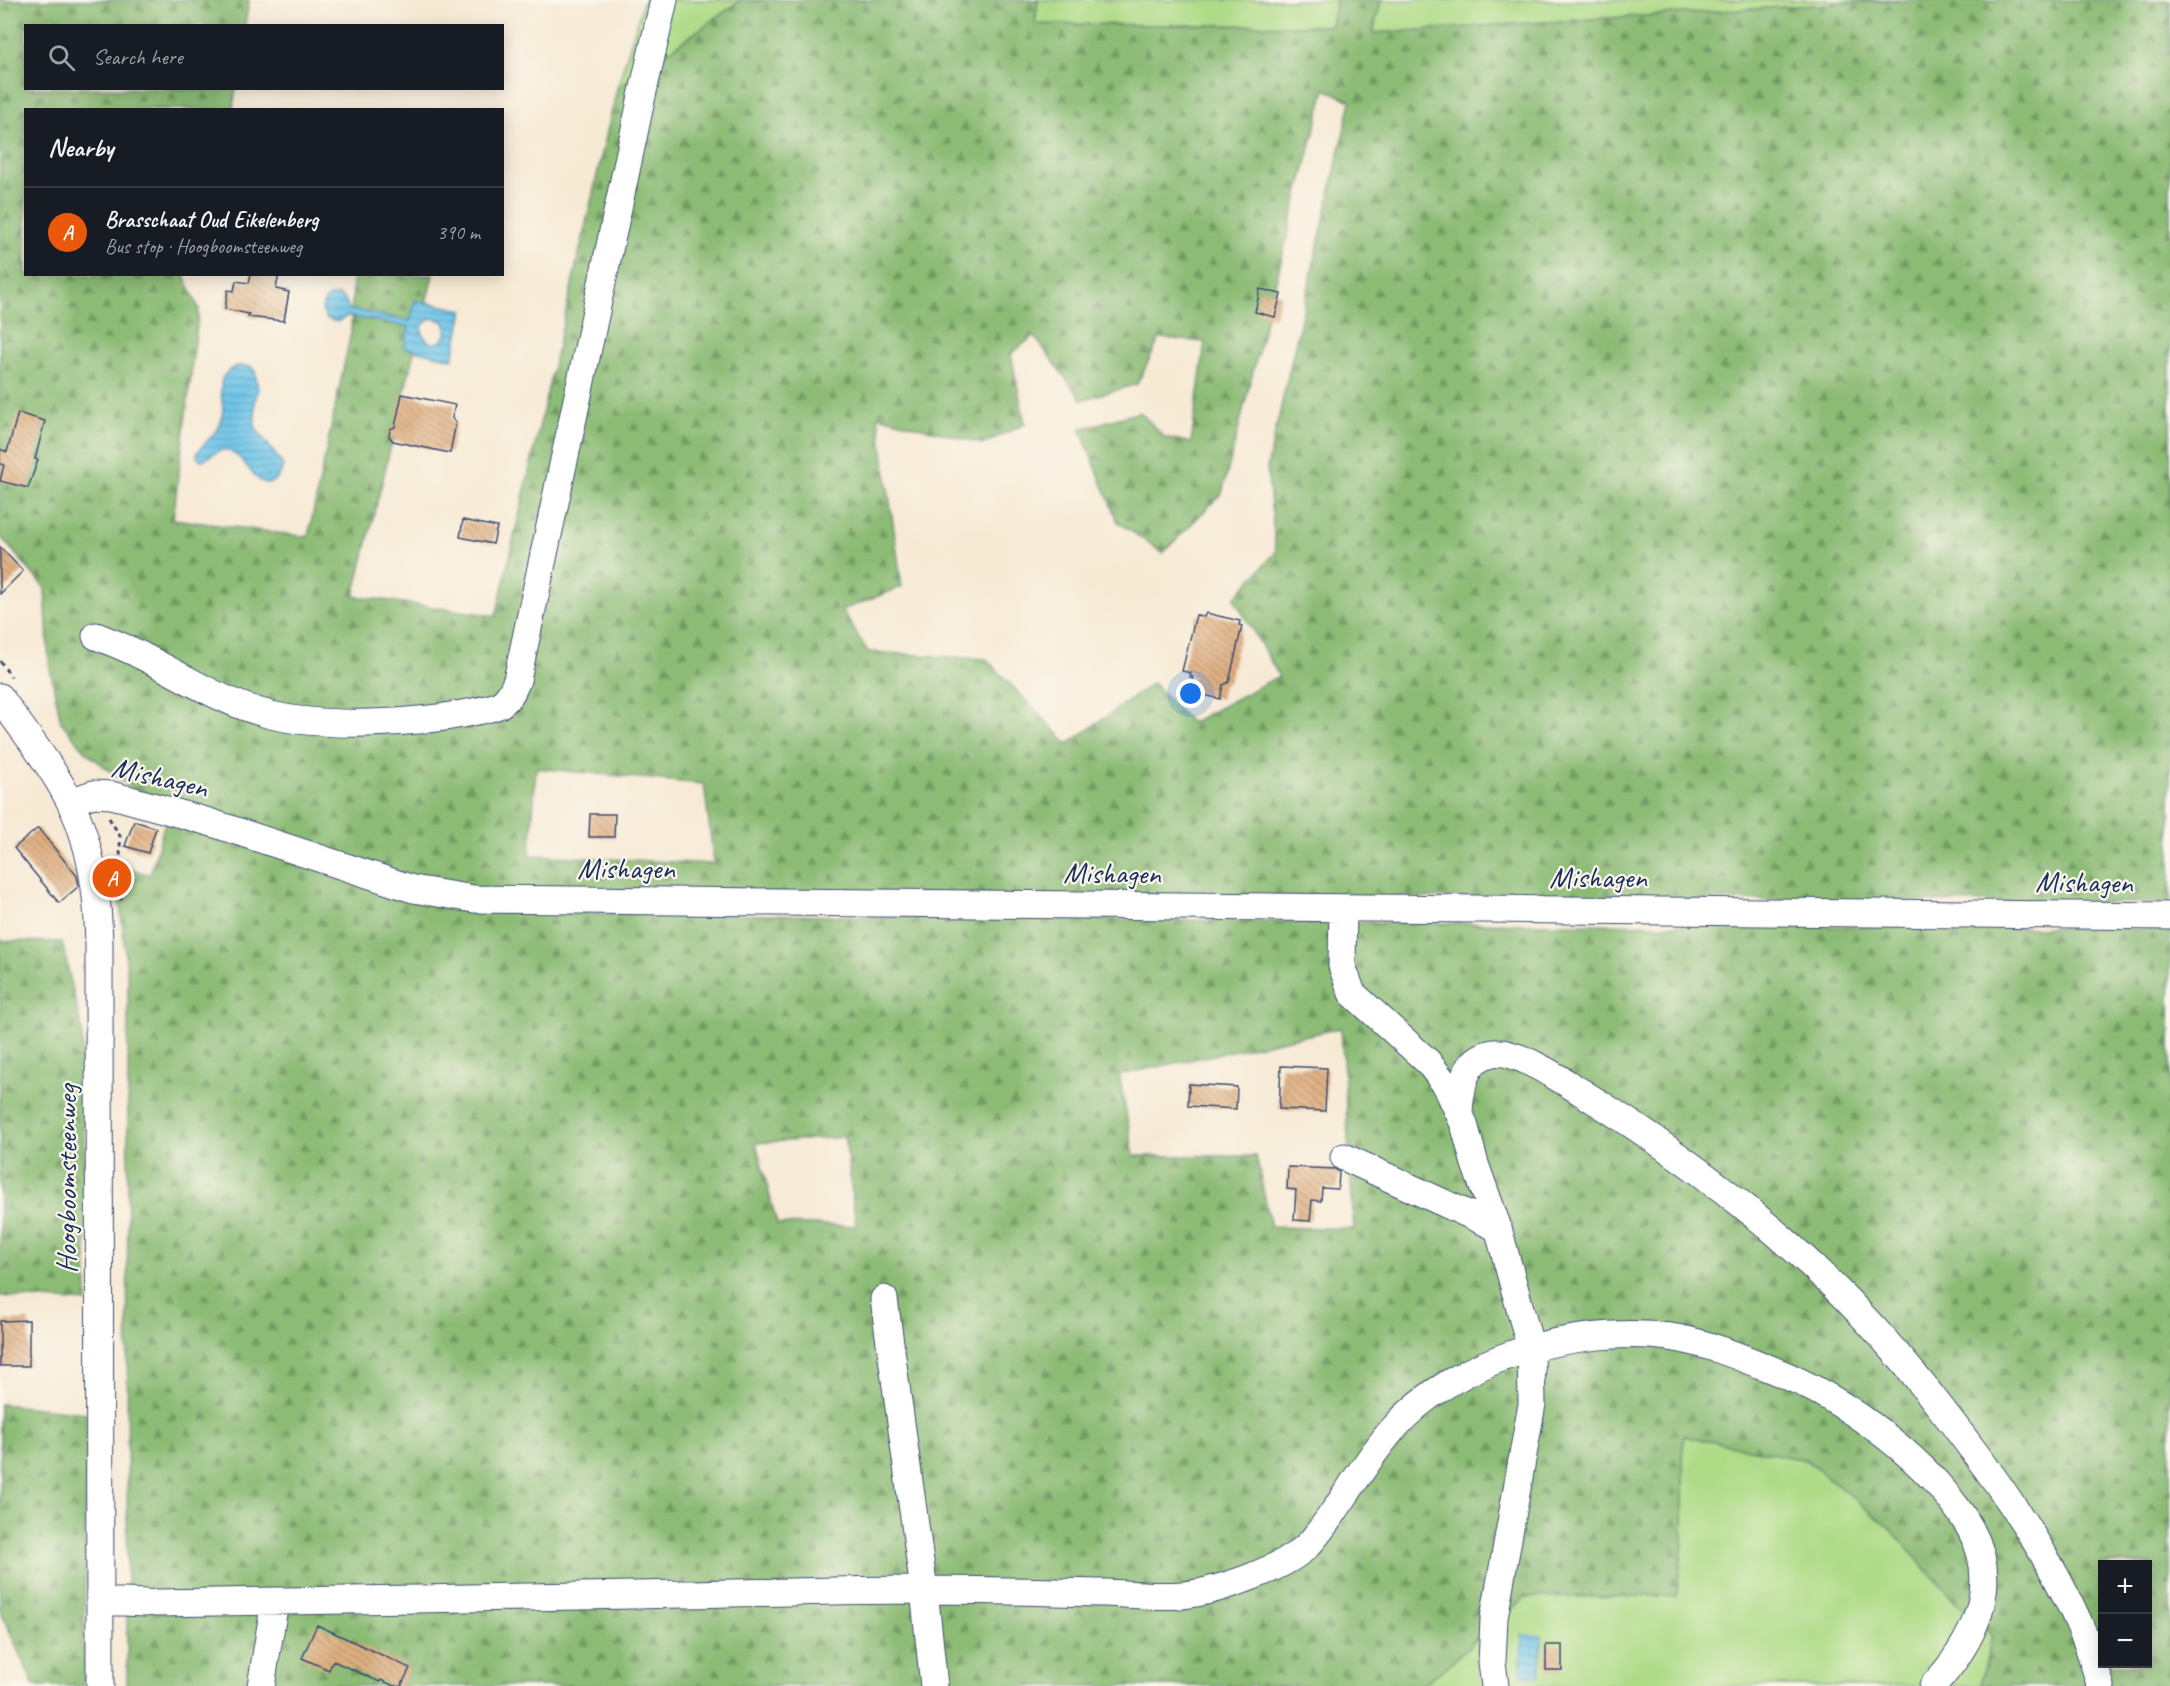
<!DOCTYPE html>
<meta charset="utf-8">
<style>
body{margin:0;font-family:Caveat,sans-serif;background:#20242c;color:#f1f3f6}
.controls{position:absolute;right:18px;bottom:18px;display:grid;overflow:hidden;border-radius:0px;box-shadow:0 3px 15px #0003}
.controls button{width:54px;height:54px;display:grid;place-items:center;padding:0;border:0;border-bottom:2px solid #363941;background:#171b24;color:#f1f3f6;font:30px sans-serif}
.you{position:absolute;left:1191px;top:694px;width:21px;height:21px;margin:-15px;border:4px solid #fff;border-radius:50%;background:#1a73e8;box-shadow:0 0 0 9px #1a73e833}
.badge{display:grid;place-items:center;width:39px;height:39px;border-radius:50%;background:#ea580c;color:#fff;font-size:20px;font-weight:700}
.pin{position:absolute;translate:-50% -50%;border:3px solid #fff;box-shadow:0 2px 6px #0006}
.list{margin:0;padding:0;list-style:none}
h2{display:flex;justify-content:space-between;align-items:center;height:78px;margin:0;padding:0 24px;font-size:26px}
h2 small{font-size:20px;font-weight:400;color:#9ea1a6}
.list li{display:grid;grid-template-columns:39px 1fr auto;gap:18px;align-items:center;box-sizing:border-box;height:90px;padding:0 24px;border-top:2px solid #363941}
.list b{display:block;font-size:22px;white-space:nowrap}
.list p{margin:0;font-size:20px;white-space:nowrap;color:#9ea1a6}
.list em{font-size:20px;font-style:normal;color:#9ea1a6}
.icon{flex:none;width:33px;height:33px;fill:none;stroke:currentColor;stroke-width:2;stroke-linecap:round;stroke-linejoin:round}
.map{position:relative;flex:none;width:2170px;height:1686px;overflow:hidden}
.search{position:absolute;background:#171b24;box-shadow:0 3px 15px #0003;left:24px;top:24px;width:480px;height:66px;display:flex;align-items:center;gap:15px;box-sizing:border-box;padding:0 21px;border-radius:0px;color:#9ea1a6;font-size:22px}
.panel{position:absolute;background:#171b24;box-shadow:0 3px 15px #0003;left:24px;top:108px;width:480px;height:168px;border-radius:0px}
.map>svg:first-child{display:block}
.grass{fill:#afdb87;stroke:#658572;stroke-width:1.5}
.forest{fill:url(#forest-firs);stroke:#537569;stroke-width:1.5;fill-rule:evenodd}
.water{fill:url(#water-rules);stroke:#447aa4;stroke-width:1.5;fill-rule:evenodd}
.building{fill:url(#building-back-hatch)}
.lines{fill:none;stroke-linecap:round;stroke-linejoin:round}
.minor-casing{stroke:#3c4b70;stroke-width:29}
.path{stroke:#3c4b70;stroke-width:3;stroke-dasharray:4.5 4.5;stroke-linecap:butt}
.minor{stroke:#fff;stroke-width:27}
.labels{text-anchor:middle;stroke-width:4.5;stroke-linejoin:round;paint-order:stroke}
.street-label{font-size:30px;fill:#1b2f5e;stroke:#fbf7ec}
</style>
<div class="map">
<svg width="2170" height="1686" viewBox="0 0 2170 1686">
<defs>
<pattern id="forest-firs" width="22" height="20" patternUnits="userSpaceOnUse" patternTransform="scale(1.5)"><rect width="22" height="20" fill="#8bbb74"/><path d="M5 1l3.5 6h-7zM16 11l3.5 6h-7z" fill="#719862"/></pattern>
<pattern id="water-rules" width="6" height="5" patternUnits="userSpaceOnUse" patternTransform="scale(1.5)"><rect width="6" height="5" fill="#6cc4e9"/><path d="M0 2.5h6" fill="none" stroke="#58a0c0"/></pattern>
<pattern id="building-back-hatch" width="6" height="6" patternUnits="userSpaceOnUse" patternTransform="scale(1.5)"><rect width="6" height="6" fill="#dfaf80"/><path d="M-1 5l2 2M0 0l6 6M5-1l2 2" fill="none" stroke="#b48f6c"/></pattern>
</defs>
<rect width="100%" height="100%" fill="#fbf7ec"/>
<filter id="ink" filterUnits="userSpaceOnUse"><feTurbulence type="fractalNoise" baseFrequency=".0167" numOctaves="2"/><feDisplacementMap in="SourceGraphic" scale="12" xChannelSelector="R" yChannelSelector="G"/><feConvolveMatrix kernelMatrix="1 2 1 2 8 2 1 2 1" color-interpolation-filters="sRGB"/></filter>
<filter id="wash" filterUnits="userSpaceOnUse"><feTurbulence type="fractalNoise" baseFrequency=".008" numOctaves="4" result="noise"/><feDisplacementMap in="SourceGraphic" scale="24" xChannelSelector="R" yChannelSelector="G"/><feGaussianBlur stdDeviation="1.35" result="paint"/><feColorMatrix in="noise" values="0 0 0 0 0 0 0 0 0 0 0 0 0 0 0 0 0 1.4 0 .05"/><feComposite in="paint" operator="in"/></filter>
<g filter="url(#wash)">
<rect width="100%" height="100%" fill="#f7ead5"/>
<path class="grass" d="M644 0H741L617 88Z
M1038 0H1336L1331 26 1035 24Z
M1381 0H1898L1373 33Z
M1683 1436 1806 1460 1889 1527 1951 1597 1992 1636 1980 1686H1421L1442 1670 1525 1597 1676 1596 1683 1543Z"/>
<path class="forest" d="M0 0H249L245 25 26 26V88L236 89 233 109 26 110V274L184 275 199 309 173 519 308 537 351 332 353 275H433L354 596 496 616 617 88 741 0H1038L1035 24 1331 26 1336 0H1381L1373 33 1898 0H2170V903L457 891 136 791 87 753 61 722 49 664 45 588 0 536ZM1325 89 1351 101 1267 468 1276 552 1234 598 1279 676 1191 723 1153 683 1068 744 986 659 868 652 842 610 902 587 878 416 983 444 1025 424 1011 354 1034 336 1082 400 1137 384 1160 338 1205 342 1191 443 1164 437 1140 412 1080 429 1118 522 1163 553 1222 493ZM536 768 704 784 714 864 530 855Z
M165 822 454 911 1325 922 2170 929V1686H1980L1992 1636 1951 1597 1889 1527 1806 1460 1683 1436V1543L1676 1596 1525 1597 1442 1670 1421 1686H127L128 982 116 864 150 875ZM1341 1028 1354 1229 1271 1227 1256 1156H1134L1119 1075ZM845 1137 856 1226 777 1224 756 1143ZM2102 1564H2148V1664H2102Z
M0 941 62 942 82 1031 87 1302 0 1296Z
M0 1404 86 1413 84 1686H34L0 1610Z"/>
<path class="water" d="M339 295 346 301 349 309 410 321 415 300 463 310 453 359 404 348 409 327 347 316 337 322 327 319C320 311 321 304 328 297ZM431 318 443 321C451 332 444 345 430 343L422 334V326Z
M237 366H250L255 371 258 390 255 401V427L283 465C282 472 280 477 274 481 255 492 247 454 226 450 217 448 210 459 201 460L197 457V453C204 443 215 435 220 424 230 401 207 379 237 366Z
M1522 1635 1542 1636 1540 1676 1521 1675Z"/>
<g id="blocks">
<path class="building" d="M251 274H279L276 289 289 292 284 321 248 317 249 314 225 309 228 290 234 291 236 281 249 283Z
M1260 289 1281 294 1275 317 1255 312Z
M402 394 455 405 452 418 456 423 450 453 393 441 389 436 390 429 395 427Z
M18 413 45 421 35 459 38 460 28 488 0 481 4 465 0 464V449L7 452Z
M463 520 497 527 493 544 460 537Z
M0 547 23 571 0 594Z
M1206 613 1240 621 1239 625 1242 626 1229 682 1223 685 1220 699 1189 691 1193 677H1190L1191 673 1182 671 1196 615 1204 617Z
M590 814H615L614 837H589Z
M134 821 156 828 148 853 125 846Z
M38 828 77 876 79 886 59 903 14 848Z
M1281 1066 1327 1068 1325 1111 1279 1109Z
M1189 1084 1237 1087 1236 1109 1188 1106Z
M1288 1167 1335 1169 1339 1172 1338 1189 1322 1188 1321 1201 1312 1200 1310 1221 1294 1220 1296 1190 1287 1189Z
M29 1320V1366H0V1321Z
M317 1625 410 1668 401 1686H394L381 1680 380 1682 333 1661 329 1670 302 1658Z
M1546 1645H1562V1670H1546Z"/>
</g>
</g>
<g filter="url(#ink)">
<use href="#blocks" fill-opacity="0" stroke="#3c4b70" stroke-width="1.5"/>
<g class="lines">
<g class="minor-casing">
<path id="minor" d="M96 636C111 642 127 648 142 656 184 677 225 704 271 715 325 728 413 724 468 713 477 711 490 709 499 705 509 699 513 690 517 680L642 96 664 0
M0 697C27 737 62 777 79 822 94 862 98 903 99 945L100 1686
M70 802 93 794 111 795 127 799 209 822 413 889 474 899 2170 916
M1343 908 1342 966 1352 993 1428 1062 1446 1085 1464 1124 1475 1164 1498 1228
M1459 1111C1461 1087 1464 1058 1493 1053 1515 1049 1562 1080 1581 1092 1714 1174 1828 1266 1925 1388 1986 1465 2046 1544 2084 1635 2091 1651 2095 1669 2101 1686
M1344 1157 1498 1228 1531 1349 1532 1404 1494 1618 1492 1662 1495 1686
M884 1299 924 1590 934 1686
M100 1601 146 1603
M155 1603C332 1601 508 1597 685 1594 764 1593 843 1590 923 1590 984 1590 1045 1592 1106 1593 1131 1594 1157 1597 1182 1595 1216 1592 1287 1568 1310 1543 1341 1507 1362 1464 1393 1429 1456 1357 1577 1325 1670 1337 1705 1342 1740 1357 1773 1370 1844 1398 1934 1463 1971 1530 2002 1587 1972 1644 1933 1686
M261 1686 275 1601"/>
</g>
<path class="path" d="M0 661 11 677
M109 818 120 836 121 901"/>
<use href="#minor" class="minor"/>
</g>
</g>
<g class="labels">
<g class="street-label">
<text transform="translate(160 777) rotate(13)" y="10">Mishagen</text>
<text x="626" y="878">Mishagen</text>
<text transform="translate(1112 873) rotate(1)" y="10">Mishagen</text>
<text x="1598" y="887">Mishagen</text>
<text transform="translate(2084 882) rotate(1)" y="10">Mishagen</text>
<text transform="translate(66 1179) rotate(-90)" y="10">Hoogboomsteenweg</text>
</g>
</g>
</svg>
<div class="controls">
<button>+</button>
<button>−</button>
</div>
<div class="you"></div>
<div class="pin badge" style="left:112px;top:878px">A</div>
<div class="search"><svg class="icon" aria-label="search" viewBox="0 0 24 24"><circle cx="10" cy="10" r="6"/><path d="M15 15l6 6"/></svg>Search here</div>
<section class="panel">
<h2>Nearby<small></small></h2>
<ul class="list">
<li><span class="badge">A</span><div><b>Brasschaat Oud Eikelenberg</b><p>Bus stop · Hoogboomsteenweg</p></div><em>390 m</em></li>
</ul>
</section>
</div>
